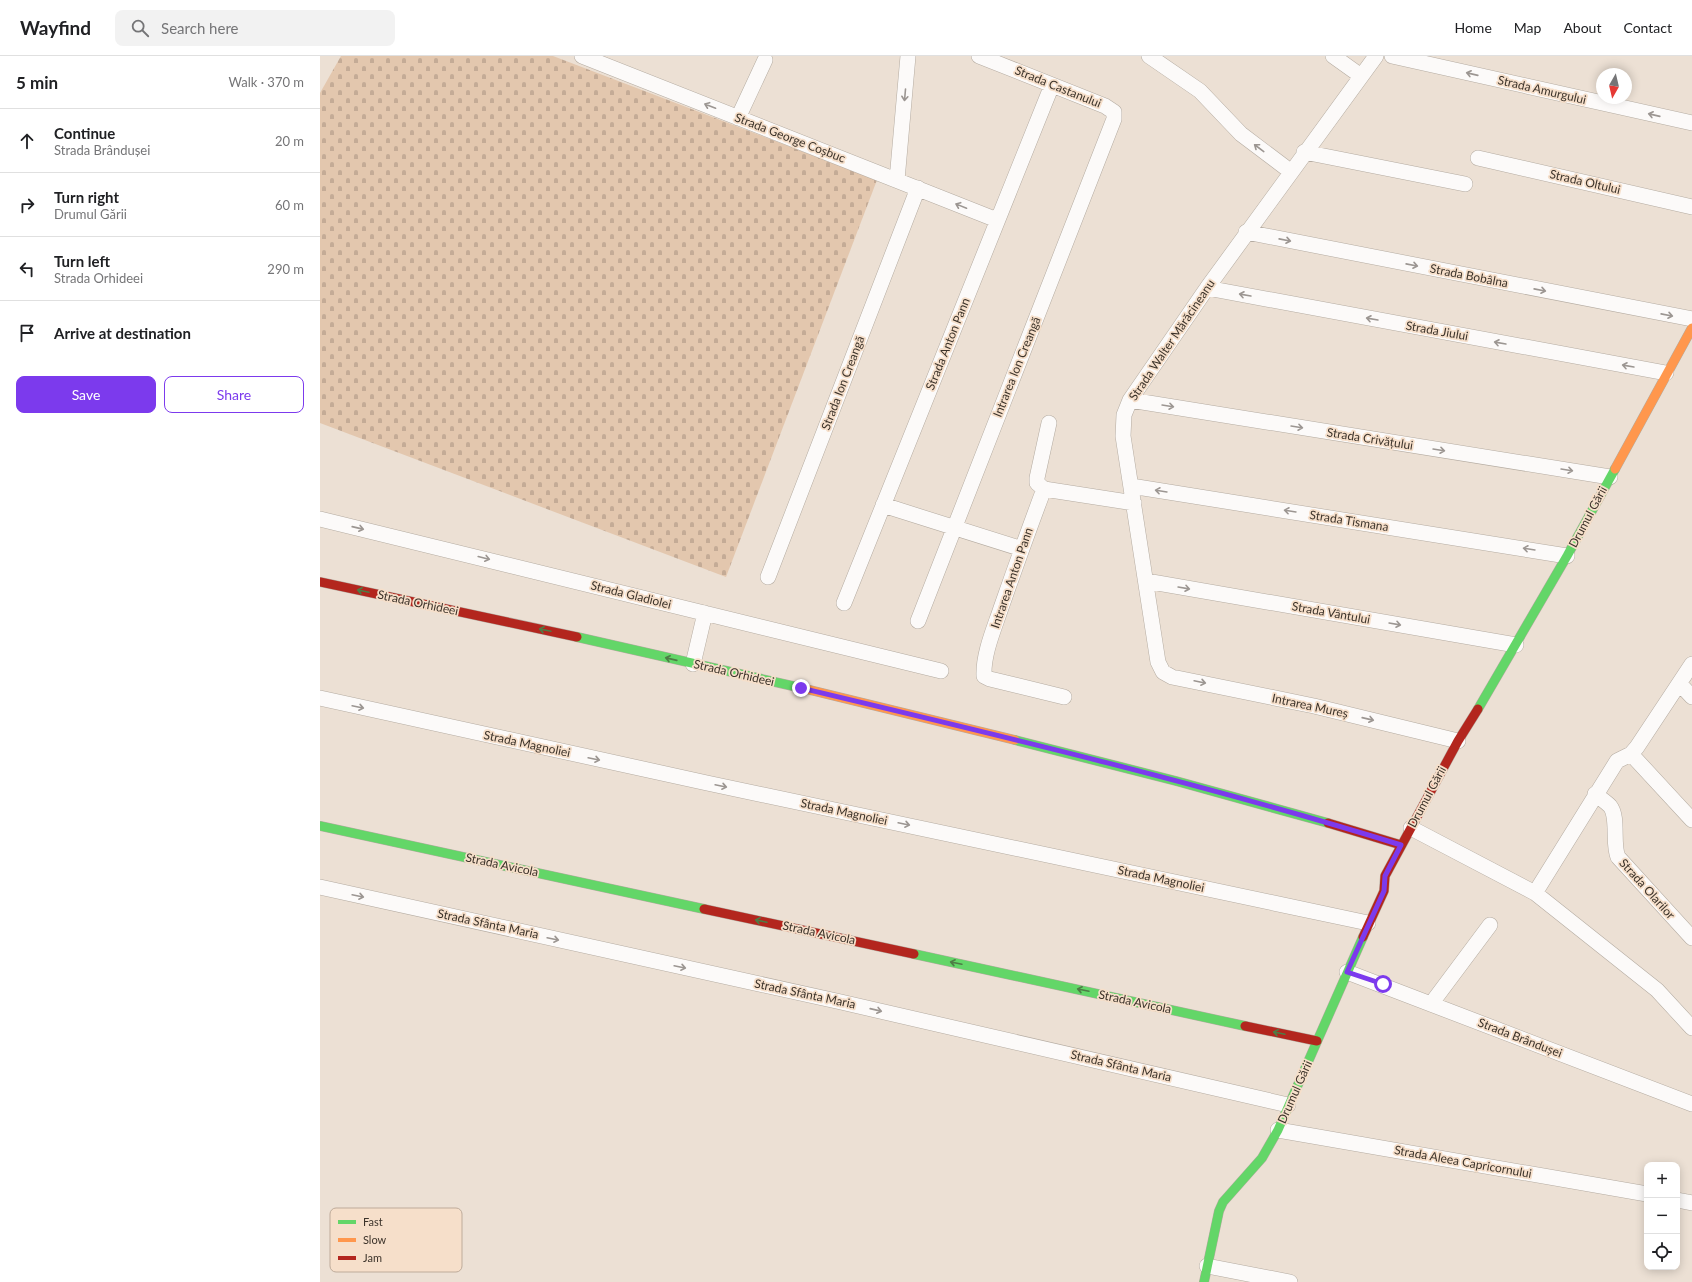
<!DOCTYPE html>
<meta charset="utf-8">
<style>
body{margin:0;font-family:Lato,sans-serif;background:#f2f2f2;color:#202124}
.controls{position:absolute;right:12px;bottom:12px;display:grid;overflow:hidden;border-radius:8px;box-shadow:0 2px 10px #0003}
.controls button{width:36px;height:36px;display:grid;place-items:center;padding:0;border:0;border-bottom:1px solid #e0e0e0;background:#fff;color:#202124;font:20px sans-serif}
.compass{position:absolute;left:1276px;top:12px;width:36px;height:36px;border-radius:50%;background:#fff;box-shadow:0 2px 10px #0003;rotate:188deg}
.stop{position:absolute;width:12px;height:12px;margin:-9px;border:3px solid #7c3aed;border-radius:50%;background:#fff}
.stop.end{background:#7c3aed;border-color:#fff;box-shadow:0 1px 4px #0008}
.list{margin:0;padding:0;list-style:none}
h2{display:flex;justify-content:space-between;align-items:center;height:52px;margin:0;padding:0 16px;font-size:17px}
h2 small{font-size:13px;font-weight:400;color:#757577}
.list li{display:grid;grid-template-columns:26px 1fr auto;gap:12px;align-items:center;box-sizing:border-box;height:64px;padding:0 16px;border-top:1px solid #e0e0e0}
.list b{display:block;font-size:15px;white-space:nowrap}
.list p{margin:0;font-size:13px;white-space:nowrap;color:#757577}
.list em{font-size:13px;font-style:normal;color:#757577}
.actions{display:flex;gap:8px;padding:12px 16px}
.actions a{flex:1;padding:9px 0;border:1px solid #7c3aed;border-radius:8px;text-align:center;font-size:14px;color:#7c3aed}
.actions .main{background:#7c3aed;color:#fff}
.icon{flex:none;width:22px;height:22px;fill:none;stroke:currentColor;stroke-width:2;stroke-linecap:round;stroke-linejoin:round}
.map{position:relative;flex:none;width:1372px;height:1226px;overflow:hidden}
header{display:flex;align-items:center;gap:24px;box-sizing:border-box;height:56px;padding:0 20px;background:#fff;border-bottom:1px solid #e0e0e0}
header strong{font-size:19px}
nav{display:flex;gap:22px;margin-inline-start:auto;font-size:14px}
.search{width:280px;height:36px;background:#f2f2f2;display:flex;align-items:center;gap:10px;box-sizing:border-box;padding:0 14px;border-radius:8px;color:#757577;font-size:15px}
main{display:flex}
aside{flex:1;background:#fff}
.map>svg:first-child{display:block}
.cemetery{fill:url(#cemetery-stones)}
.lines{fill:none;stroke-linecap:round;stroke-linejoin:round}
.street-casing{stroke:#b4aba1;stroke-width:16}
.fast-casing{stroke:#b4aba1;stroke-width:10}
.slow-casing{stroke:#b4aba1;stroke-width:10}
.jam-casing{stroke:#b4aba1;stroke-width:10}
.street{stroke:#fcfaf9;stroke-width:15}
.fast{stroke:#63d668;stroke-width:9}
.slow{stroke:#ff974d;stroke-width:9}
.jam{stroke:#b3261e;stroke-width:9}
.oneway{stroke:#9c9692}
.oneway2{stroke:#4e7c46}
.route{stroke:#7c3aed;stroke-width:5}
.labels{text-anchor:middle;stroke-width:3.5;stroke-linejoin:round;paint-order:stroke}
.street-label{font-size:12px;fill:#3c332a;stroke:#f6dfca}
.key{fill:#f6dfca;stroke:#beab9a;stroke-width:1}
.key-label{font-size:11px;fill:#3c332a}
</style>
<header>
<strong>Wayfind</strong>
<div class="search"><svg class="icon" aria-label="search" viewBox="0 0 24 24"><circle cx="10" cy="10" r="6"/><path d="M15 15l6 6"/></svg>Search here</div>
<nav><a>Home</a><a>Map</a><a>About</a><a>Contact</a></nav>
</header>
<main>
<aside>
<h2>5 min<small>Walk · 370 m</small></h2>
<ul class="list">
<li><svg class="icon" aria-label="ahead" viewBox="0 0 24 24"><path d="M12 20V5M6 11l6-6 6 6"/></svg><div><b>Continue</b><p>Strada Brândușei</p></div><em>20 m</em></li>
<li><svg class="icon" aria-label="right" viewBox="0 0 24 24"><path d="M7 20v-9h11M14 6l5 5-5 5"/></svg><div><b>Turn right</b><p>Drumul Gării</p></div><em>60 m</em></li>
<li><svg class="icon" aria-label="left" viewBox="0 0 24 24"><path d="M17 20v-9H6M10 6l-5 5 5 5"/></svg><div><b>Turn left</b><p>Strada Orhideei</p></div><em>290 m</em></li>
<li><svg class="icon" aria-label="arrive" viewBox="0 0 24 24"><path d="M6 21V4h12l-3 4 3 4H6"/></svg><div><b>Arrive at destination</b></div></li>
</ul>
<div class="actions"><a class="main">Save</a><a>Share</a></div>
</aside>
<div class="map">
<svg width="1372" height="1226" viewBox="0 0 1372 1226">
<defs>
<pattern id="cemetery-stones" width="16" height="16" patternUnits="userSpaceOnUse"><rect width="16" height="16" fill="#e3c7ae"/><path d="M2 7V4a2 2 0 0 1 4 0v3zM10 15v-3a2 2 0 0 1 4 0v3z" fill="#c4ab96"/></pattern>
</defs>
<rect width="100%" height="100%" fill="#ece0d4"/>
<path class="cemetery" d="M21 0H233L557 124 406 521 0 367V37Z"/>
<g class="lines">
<g class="street-casing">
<path id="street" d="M262 0 677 164
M829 0 880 35 921 78 970 115
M1013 0 1041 20
M1056 0 887 232 810 344 804 359 803 380 838 606 843 616 852 621 994 650 1138 685
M1072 0 1372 67
M418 62 445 4
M984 96 1145 128
M1158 102 1372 151
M577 124 588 0
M926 176 1372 263
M887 232 1346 317
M810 344 1290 421
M811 430 1247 500
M724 433 717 427V422L729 367
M563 449 702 493
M0 463 621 615
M448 521 598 132
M826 525 1196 589
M524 547 732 29
M598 565 794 63V56L785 50 659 0
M373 608 385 557
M1360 628 1372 641
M744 641 670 623 664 620C663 598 674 573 681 552 695 512 709 473 724 433L814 447
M0 642 387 727 1048 867
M1311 698 1372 764
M1275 738C1280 742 1286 746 1290 750 1299 761 1292 788 1298 801L1372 882
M1091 772 1215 837 1337 934 1372 972
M0 831 521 946 968 1049
M1215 837 1297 705 1311 698 1317 691 1372 608
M1027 916 1372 1048
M1111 948 1170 869
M958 1074 1327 1138
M1357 1144 1372 1147
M887 1210 970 1226"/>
</g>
<g class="fast-casing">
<path id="fast" d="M257 581 486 633
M1158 653 1247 500 1295 413
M695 684 856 725 1008 767
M0 770 384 853
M594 898 925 970
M884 1226 899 1155 903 1146 942 1102 958 1074 1043 881"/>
</g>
<g class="slow-casing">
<path id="slow" d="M1295 413 1372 272
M486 633 695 684"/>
</g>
<g class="jam-casing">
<path id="jam" d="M0 526 257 581
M1008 767 1081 789
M384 853 594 898
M1043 881 1064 835 1065 820 1138 685 1158 653
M925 970 997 985"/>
</g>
<use href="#street" class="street"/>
<use href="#fast" class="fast"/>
<use href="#slow" class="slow"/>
<use href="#jam" class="jam"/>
</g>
<defs><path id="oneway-shaft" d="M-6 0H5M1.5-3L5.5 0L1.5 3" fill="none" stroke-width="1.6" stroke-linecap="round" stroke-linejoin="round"/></defs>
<g class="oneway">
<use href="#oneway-shaft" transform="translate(1152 18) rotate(-167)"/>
<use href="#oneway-shaft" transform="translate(585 39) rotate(95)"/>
<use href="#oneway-shaft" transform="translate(390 50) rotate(-159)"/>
<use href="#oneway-shaft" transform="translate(1334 59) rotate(-167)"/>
<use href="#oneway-shaft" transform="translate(939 92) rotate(-143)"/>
<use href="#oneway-shaft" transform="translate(641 150) rotate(-158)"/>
<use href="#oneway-shaft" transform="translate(965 184) rotate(11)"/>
<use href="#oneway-shaft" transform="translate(1092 209) rotate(11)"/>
<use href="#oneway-shaft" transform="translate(1220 234) rotate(11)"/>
<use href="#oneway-shaft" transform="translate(925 239) rotate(-170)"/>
<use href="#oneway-shaft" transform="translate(1347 259) rotate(11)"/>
<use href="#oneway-shaft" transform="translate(1052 263) rotate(-170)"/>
<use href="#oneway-shaft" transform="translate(1180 287) rotate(-170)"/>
<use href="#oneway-shaft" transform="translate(1308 310) rotate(-170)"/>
<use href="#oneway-shaft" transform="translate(848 350) rotate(9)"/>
<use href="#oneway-shaft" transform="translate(977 371) rotate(9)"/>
<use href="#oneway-shaft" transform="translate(1119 394) rotate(9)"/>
<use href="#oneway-shaft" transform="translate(1247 414) rotate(9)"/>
<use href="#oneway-shaft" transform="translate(841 435) rotate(-171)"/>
<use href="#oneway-shaft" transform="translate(970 455) rotate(-171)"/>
<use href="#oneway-shaft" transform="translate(38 472) rotate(13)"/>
<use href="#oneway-shaft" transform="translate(1209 493) rotate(-171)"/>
<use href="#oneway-shaft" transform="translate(164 502) rotate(14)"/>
<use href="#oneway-shaft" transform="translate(864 532) rotate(10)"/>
<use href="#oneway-shaft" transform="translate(1075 568) rotate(10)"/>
<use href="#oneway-shaft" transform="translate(880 626) rotate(12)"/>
<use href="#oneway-shaft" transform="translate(38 651) rotate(12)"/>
<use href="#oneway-shaft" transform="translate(1048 663) rotate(13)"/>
<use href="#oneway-shaft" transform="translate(274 703) rotate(12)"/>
<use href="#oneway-shaft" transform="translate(401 730) rotate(12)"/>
<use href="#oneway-shaft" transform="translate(584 768) rotate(12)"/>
<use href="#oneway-shaft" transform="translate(38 840) rotate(12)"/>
<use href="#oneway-shaft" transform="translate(233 883) rotate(12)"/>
<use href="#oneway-shaft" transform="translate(360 911) rotate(12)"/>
<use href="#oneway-shaft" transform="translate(556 954) rotate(13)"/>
</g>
<g class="oneway2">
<use href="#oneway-shaft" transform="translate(43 535) rotate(-168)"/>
<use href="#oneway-shaft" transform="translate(225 574) rotate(-168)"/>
<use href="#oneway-shaft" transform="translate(351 603) rotate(-167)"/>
<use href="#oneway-shaft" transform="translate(441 865) rotate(-168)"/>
<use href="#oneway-shaft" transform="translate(636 907) rotate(-168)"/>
<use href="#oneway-shaft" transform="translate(763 934) rotate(-168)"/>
<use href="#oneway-shaft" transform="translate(959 977) rotate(-168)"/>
</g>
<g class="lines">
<path class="route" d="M481 632C682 680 884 728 1081 789L1065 820 1064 835 1027 916 1063 928"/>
</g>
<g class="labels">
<g class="street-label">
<text transform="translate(738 31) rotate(22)" y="4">Strada Castanului</text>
<text transform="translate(1222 34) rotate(13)" y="4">Strada Amurgului</text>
<text transform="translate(470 82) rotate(21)" y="4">Strada George Coșbuc</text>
<text transform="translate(1265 126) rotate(13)" y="4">Strada Oltului</text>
<text transform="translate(1149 220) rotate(11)" y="4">Strada Bobâlna</text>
<text transform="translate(1117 275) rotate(10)" y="4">Strada Jiului</text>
<text transform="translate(852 284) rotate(-56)" y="4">Strada Walter Mărăcineanu</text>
<text transform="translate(628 288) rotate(-68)" y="4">Strada Anton Pann</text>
<text transform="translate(697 311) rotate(-68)" y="4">Intrarea Ion Creangă</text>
<text transform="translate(523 327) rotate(-69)" y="4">Strada Ion Creangă</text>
<text transform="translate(1050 383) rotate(9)" y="4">Strada Crivățului</text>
<text transform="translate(1268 461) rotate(-62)" y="4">Drumul Gării</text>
<text transform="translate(1029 465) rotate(9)" y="4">Strada Tismana</text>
<text transform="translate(692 522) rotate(-71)" y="4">Intrarea Anton Pann</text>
<text transform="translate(311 539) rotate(14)" y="4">Strada Gladiolei</text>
<text transform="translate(98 547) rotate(12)" y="4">Strada Orhideei</text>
<text transform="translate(1011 557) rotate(10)" y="4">Strada Vântului</text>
<text transform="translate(414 617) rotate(13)" y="4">Strada Orhideei</text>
<text transform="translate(990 650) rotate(12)" y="4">Intrarea Mureș</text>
<text transform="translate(207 688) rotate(12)" y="4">Strada Magnoliei</text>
<text transform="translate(1107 741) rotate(-62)" y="4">Drumul Gării</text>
<text transform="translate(524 756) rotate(12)" y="4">Strada Magnoliei</text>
<text transform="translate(182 809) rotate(12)" y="4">Strada Avicola</text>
<text transform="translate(841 823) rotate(12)" y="4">Strada Magnoliei</text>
<text transform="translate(1327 833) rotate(48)" y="4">Strada Olarilor</text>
<text transform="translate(168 868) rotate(12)" y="4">Strada Sfânta Maria</text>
<text transform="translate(499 877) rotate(12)" y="4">Strada Avicola</text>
<text transform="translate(485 938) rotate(12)" y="4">Strada Sfânta Maria</text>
<text transform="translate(815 946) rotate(12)" y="4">Strada Avicola</text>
<text transform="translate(1200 982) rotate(21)" y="4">Strada Brândușei</text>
<text transform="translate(801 1010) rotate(13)" y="4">Strada Sfânta Maria</text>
<text transform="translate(975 1036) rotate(-66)" y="4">Drumul Gării</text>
<text transform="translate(1143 1106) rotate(10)" y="4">Strada Aleea Capricornului</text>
</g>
</g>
<rect x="10" y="1152" width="132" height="64" rx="6" class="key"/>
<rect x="18" y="1164" width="18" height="4" fill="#63d668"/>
<rect x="18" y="1182" width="18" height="4" fill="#ff974d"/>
<rect x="18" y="1200" width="18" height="4" fill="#b3261e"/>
<g class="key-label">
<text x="43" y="1170">Fast</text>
<text x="43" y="1188">Slow</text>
<text x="43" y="1206">Jam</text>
</g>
</svg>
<div class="controls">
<button>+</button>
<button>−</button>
<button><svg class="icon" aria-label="locate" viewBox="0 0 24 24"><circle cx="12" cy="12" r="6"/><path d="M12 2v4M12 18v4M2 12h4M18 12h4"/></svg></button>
</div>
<svg class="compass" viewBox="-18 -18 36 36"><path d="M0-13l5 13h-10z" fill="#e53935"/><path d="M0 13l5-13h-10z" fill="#757577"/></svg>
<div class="stop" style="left:1063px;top:928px"></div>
<div class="stop end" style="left:481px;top:632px"></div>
</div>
</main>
